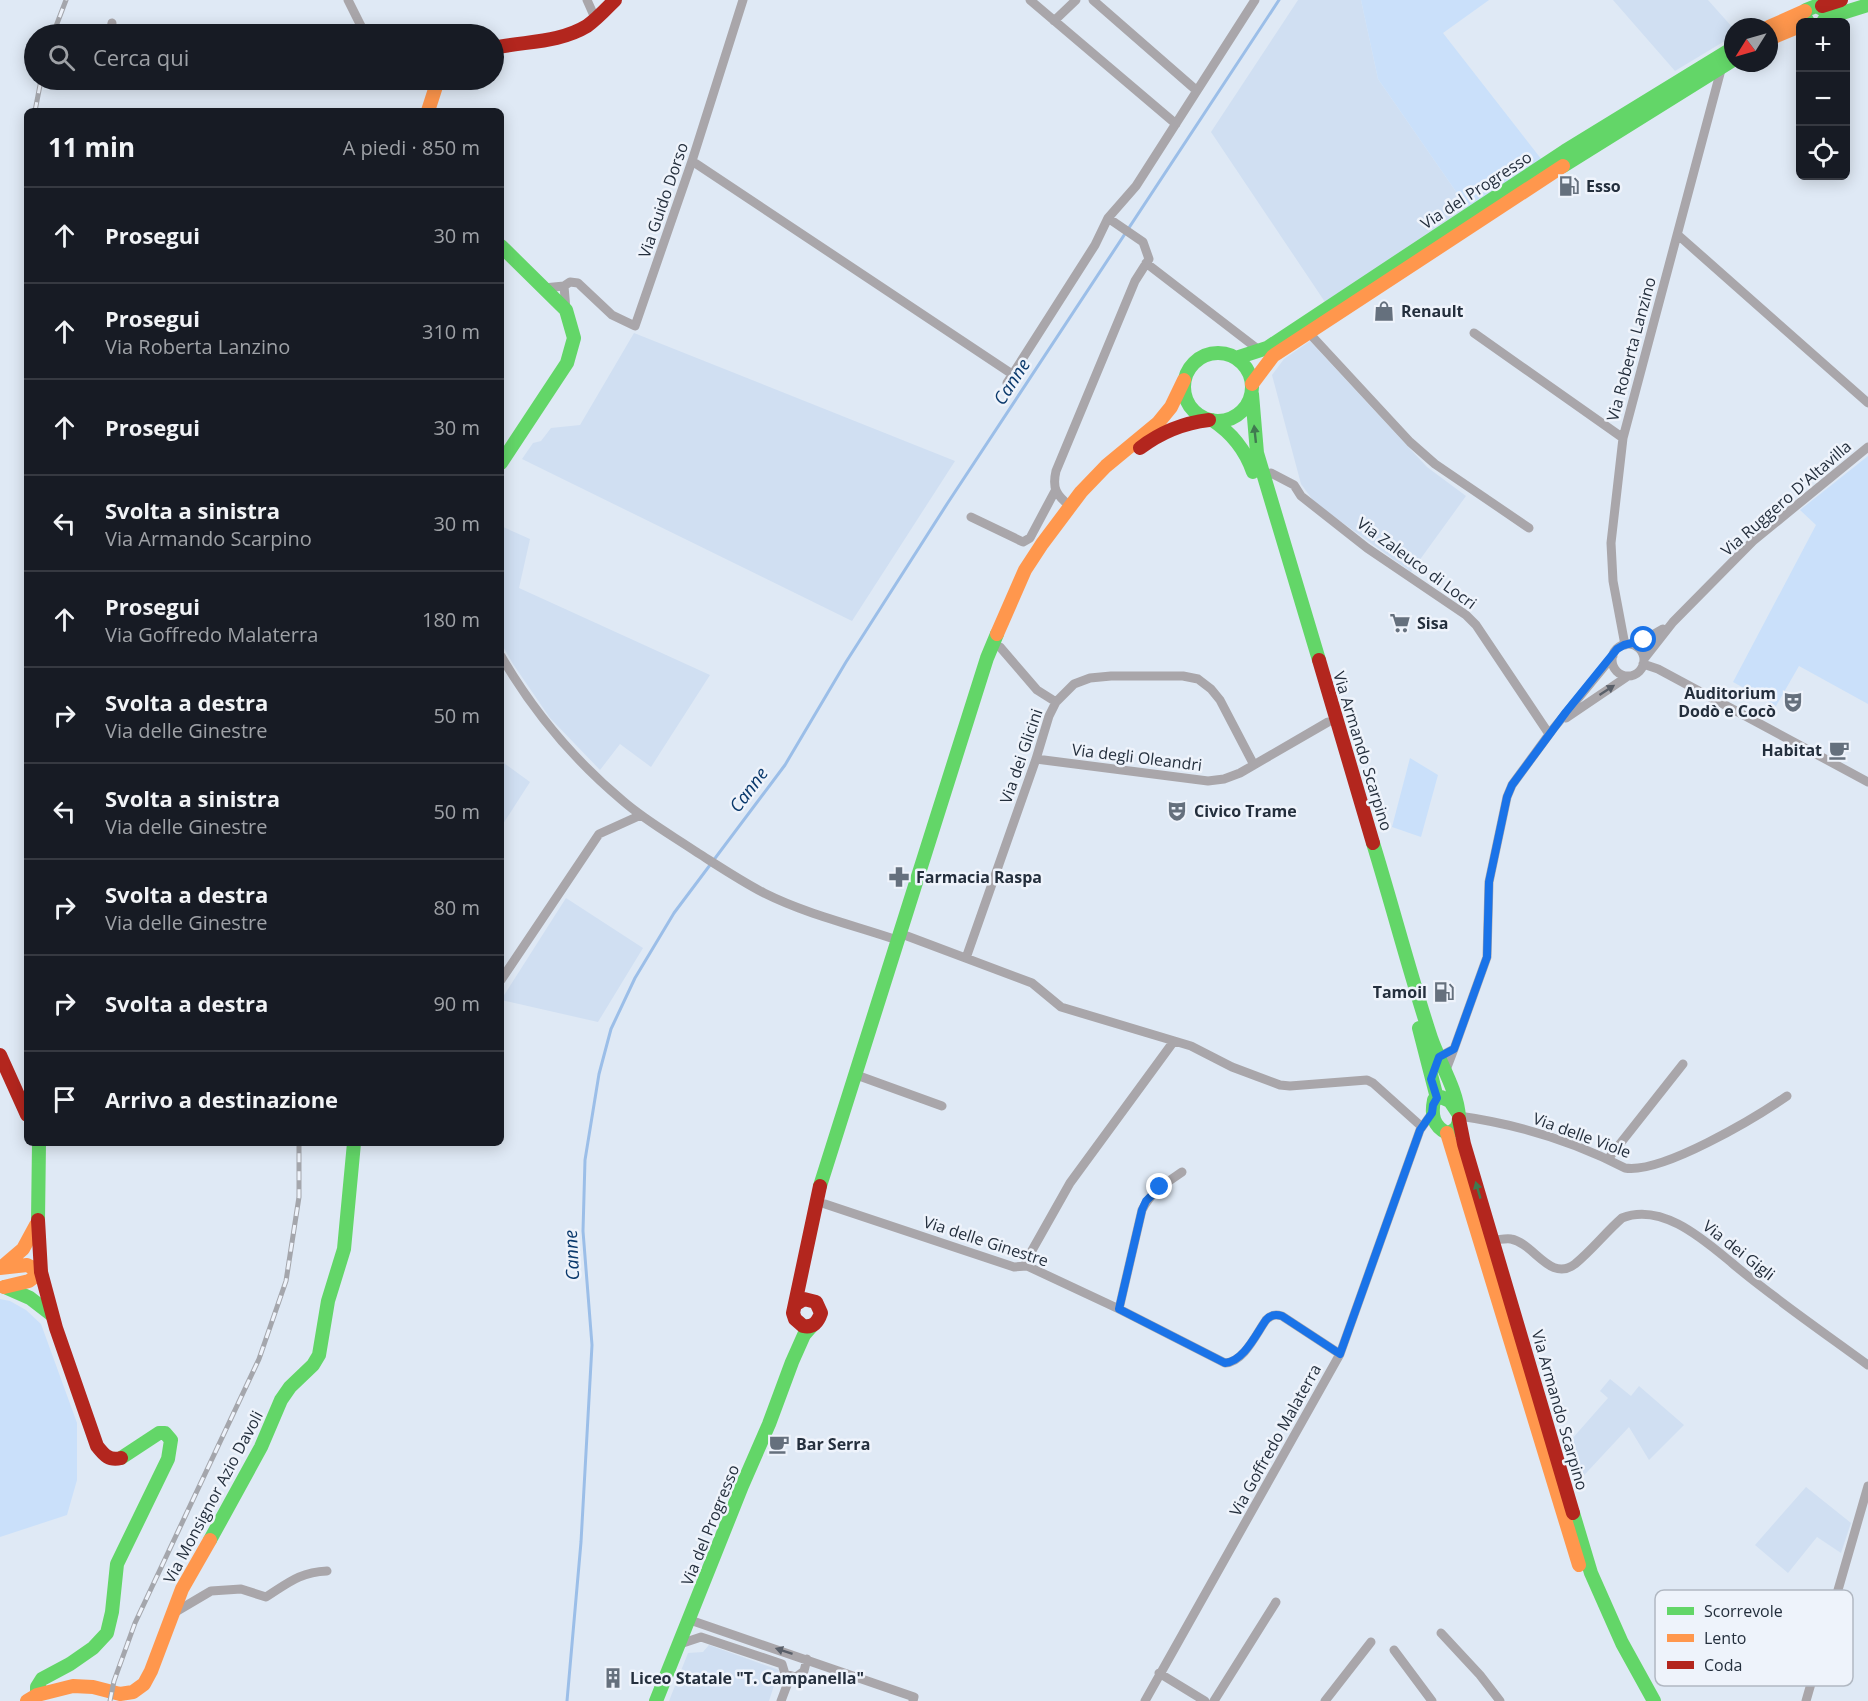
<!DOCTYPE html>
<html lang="it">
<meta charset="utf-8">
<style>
body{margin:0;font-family:"Open Sans",sans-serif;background:#20242c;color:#f1f3f6}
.controls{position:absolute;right:18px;top:18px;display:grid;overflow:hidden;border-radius:9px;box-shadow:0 3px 15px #0003}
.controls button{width:54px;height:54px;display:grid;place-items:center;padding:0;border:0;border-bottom:2px solid #363941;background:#171b24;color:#f1f3f6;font:30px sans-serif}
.compass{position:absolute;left:1724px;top:18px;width:54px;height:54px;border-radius:50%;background:#171b24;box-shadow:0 3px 15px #0003;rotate:233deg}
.stop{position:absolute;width:18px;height:18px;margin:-14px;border:4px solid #1a73e8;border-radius:50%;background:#fff}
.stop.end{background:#1a73e8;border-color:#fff;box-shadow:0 2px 6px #0008}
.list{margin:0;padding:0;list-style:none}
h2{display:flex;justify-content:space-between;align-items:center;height:78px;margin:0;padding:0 24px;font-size:26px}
h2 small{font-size:20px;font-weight:400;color:#9ea1a6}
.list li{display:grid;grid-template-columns:39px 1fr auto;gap:18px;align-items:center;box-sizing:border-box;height:96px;padding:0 24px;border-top:2px solid #363941}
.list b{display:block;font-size:22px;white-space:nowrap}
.list p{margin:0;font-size:20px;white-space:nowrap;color:#9ea1a6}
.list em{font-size:20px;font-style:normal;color:#9ea1a6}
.icon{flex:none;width:33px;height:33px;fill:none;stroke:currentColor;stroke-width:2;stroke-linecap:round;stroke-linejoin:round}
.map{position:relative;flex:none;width:1868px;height:1701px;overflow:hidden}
.search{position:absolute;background:#171b24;box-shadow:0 3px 15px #0003;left:24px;top:24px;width:480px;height:66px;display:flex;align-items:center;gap:15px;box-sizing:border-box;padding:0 21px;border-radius:33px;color:#9ea1a6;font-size:22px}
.panel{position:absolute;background:#171b24;box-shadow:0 3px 15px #0003;left:24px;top:108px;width:480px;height:1038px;border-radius:9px}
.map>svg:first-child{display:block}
.built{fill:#d0dff2}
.green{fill:#cae0fa}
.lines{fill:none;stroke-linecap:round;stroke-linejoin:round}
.stream{stroke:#9bbee8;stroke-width:3}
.street{stroke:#a9a6aa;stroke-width:9}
.fast{stroke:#63d668;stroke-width:14}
.slow{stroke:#ff974d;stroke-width:14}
.jam{stroke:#b3261e;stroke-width:14}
.rail-casing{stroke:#a4a6ac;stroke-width:5}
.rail{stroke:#eef3fb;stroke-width:3;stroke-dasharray:9;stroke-linecap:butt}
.oneway{fill:#407a50}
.oneway2{fill:#595f69}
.route{stroke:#1a73e8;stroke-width:8}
.labels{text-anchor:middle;stroke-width:5;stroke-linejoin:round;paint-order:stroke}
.poi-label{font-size:16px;font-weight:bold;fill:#242f3d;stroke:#eef3fb;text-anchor:start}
.street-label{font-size:16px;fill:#242f3d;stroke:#eef3fb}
.water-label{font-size:18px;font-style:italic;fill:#0a396c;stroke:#eef3fb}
.key{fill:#eef3fb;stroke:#b1b8c2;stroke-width:1.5}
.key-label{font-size:16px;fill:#242f3d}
</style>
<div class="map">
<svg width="1868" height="1701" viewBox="0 0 1868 1701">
<rect width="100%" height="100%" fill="#dfe9f5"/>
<path class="built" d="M1298 0H1361L1378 79 1468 209 1325 302 1211 132Z
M1613 0H1708L1733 28V36L1675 71Z
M634 333 955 461 852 621 522 459 533 443 541 441 551 428 580 425Z
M1310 341 1427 467 1466 496 1411 572 1315 503 1301 484 1272 375 1284 359Z
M501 526 530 539 519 588 710 675 651 767 620 744 600 770 550 718 513 664 501 643Z
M501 761 530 782 501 827Z
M566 898 643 948 598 1022 501 1000Z
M1610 1379 1631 1396 1639 1386 1684 1425 1649 1460 1629 1427 1575 1485 1564 1448 1608 1398 1600 1391Z
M1806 1487 1851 1523 1841 1553 1817 1537 1788 1573 1755 1545Z
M709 1645 779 1670 769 1701H669L688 1653 703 1652Z"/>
<path class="green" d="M1361 0H1489L1443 33 1542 160 1468 209 1378 79Z
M1868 456V704L1799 666 1776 706 1733 682 1816 525 1800 510Z
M1410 758 1438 775 1421 837 1392 827Z
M0 1299 10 1301 26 1310 41 1324 77 1423V1480L67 1515 0 1537Z"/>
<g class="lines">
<path class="stream" d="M567 1701 581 1542 592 1345 583 1231 585 1160 599 1074 611 1029 635 978 674 913 785 765 846 662 947 504 1279 0"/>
<path class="street" d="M348 0 365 34
M587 0 595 18
M1030 0 1176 124
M1093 0 1196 90
M1054 21 1076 0
M110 34 112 23
M201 80C221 83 241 86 261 80
M692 161 1012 374
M1678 235 1868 403
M1146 263 1259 350
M564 286 570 282 578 283 612 315 635 326 692 161 743 0
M544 288 564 286 566 310
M1309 333 1410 442 1435 464 1529 528
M1474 333 1623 438
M1007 383 1095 245 1108 218 1136 186 1255 0
M1264 476 1271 473 1294 485 1301 496 1367 548 1466 615 1476 625 1549 734
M1070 506C1056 495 1052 488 1056 471L1135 281 1149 259 1143 242 1108 218
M971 517 1023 542 1030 538 1055 491
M1630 644 1644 640 1663 629
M1612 660a16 16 0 1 1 32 0a16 16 0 1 1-32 0Z
M1625 645 1613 581 1611 543 1623 438 1722 66
M1000 647 1037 690 1056 702
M501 656C533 711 574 760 623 801 646 821 673 836 698 853 720 867 741 881 764 893 806 914 853 925 897 940
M1644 659 1673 622 1753 541 1868 447
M1643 664 1658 669 1868 782
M1566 718 1628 676
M1036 759 1208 781 1224 779 1240 773 1328 722
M907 936 1032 983 1061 1007 1191 1046 1232 1067 1280 1085 1290 1086 1367 1080 1373 1083 1422 1127
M966 958 1036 759 1049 716 1056 702 1074 684 1090 678 1111 676H1183L1198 679 1211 689 1220 700 1254 765
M501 980 599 834 641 815
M1454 1049 1487 957 1489 882 1507 797 1512 785 1553 729 1613 656
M1437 1062 1439 1057 1454 1049 1446 1070
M862 1077 942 1106
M1459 1116C1516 1124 1573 1141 1625 1168 1662 1174 1755 1118 1787 1096
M1608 1159 1683 1064
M825 1204 1014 1267 1027 1266 1119 1309 1225 1363C1244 1362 1256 1334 1266 1320 1271 1315 1275 1314 1282 1316L1340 1354
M1493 1240C1498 1240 1506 1238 1511 1239 1534 1243 1550 1283 1575 1264 1592 1250 1606 1232 1622 1218 1662 1202 1704 1240 1732 1263 1747 1276 1763 1288 1779 1300 1808 1322 1838 1343 1868 1365
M1027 1266 1026 1261 1070 1183 1174 1041
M1119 1309 1142 1210C1151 1192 1166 1183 1182 1172
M172 1614 211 1591 241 1589 266 1597C288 1583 300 1572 327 1571
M690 1620 914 1697 913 1701
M1441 1633 1480 1675 1500 1701
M680 1644 701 1637 782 1664 785 1674 796 1677 804 1671 807 1659
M1394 1650 1432 1701
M1159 1673 1205 1701
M781 1701 790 1677
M1145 1701 1340 1354 1420 1130 1432 1113
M1214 1701 1276 1602
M1325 1701 1371 1642
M1806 1701 1868 1486"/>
<path class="fast" d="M1826 18 1868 5
M1808 22 1804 15 1806 10 1816 6 1825 10 1827 15 1823 22
M1563 166 1733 60
M501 246 566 310 574 338 567 363 501 463
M1184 387a34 34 0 1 1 68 0a34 34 0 1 1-68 0Z
M1236 358 1267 348 1565 151 1733 48
M1252 394 1257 453 1319 660
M1212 420C1232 433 1245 449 1253 472
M1373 843C1393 908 1410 974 1431 1038 1440 1064 1457 1089 1459 1117 1459 1126 1456 1131 1447 1133 1433 1126 1431 1115 1434 1100L1441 1097 1450 1101 1458 1113
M1419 1028 1437 1098
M820 1186 987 658 997 634
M38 1220 39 1143
M5 1287 30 1298 52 1315
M1573 1513 1591 1573 1622 1643 1654 1701
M210 1540 261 1447 281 1400 290 1387 313 1365 319 1355 328 1301 344 1249 354 1143
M37 1695V1687L42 1679 70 1664 93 1648 107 1633 112 1612 117 1564 168 1459 171 1440 165 1433H159L121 1458
M656 1701 742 1486 769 1424 792 1362 804 1335 811 1327"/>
<path class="slow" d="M1769 27 1805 11
M1769 39 1800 26
M428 111 438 80
M1252 384 1273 356 1563 166
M997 634 1025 570 1042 544 1081 492 1106 466 1158 423 1171 407 1184 380
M1447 1133 1579 1565
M2 1267 23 1249 36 1225
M0 1268 27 1265 41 1272 29 1281 4 1287
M27 1701 37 1695 73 1686 93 1687 120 1694 133 1692 144 1684 151 1671 182 1589 210 1540"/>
<path class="jam" d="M1822 6 1841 0
M494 48C525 41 559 43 587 26 597 19 606 9 615 0
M1140 448C1161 432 1183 423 1209 420
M1319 660 1373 843
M0 1055 27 1115
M1459 1119 1464 1144 1573 1513
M38 1220 41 1272 56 1328 97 1446C104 1455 109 1461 121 1458
M796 1304 804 1299 816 1302 821 1313C818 1322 813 1328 803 1326L795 1319 793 1313 820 1186"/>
<g class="rail-casing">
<path id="rail" d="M53 34 66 0
M35 111 41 80
M110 1701 114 1681 135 1623 259 1359 286 1281 299 1197V1143"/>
</g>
<use href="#rail" class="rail"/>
</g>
<defs><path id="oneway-solid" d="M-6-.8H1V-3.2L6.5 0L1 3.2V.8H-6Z" transform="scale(1.5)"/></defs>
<g class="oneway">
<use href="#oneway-solid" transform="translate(1255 434) rotate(-96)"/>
<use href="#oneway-solid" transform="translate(1478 1190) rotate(-106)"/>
</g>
<g class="oneway2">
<use href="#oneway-solid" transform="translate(1607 690) rotate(-33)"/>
<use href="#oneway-solid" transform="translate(784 1651) rotate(-162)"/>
</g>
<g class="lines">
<path class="route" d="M1160 1187 1146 1201 1142 1210 1119 1309 1225 1363C1244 1361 1256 1334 1266 1320 1271 1315 1275 1314 1282 1316L1340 1354 1420 1130 1432 1113 1433 1105 1437 1098 1431 1079 1439 1057 1454 1049 1487 957 1489 882 1507 797 1512 785 1566 712 1617 649 1624 645 1644 640"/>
</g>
<defs>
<g id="fuel-bare" transform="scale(1.62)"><path d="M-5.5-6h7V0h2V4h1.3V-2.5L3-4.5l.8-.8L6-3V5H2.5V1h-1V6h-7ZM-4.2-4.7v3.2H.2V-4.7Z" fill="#65707d" stroke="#eef3fb" stroke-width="2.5" paint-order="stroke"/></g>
<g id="shop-bare" transform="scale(1.62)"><path d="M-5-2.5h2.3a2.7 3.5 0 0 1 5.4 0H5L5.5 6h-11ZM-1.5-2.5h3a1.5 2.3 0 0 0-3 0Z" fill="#65707d" stroke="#eef3fb" stroke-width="2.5" paint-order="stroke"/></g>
<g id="supermarket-bare" transform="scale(1.62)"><path d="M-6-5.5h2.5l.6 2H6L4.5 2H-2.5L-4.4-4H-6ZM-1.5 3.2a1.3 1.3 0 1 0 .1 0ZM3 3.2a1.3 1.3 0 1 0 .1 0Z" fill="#65707d" stroke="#eef3fb" stroke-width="2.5" paint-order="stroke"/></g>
<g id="theatre-bare" transform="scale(1.62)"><path d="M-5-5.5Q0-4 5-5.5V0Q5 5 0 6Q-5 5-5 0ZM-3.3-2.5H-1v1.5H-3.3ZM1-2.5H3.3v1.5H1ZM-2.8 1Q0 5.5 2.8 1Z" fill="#65707d" stroke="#eef3fb" stroke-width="2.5" paint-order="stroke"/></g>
<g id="cafe-bare" transform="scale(1.62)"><path d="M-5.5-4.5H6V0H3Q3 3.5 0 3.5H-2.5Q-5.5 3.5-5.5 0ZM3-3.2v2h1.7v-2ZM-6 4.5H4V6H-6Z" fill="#65707d" stroke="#eef3fb" stroke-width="2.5" paint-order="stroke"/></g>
<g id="pharmacy-bare" transform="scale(1.62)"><path d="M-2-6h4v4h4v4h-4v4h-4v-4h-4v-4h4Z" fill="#65707d" stroke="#eef3fb" stroke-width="2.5" paint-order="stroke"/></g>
<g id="building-bare" transform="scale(1.62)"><path d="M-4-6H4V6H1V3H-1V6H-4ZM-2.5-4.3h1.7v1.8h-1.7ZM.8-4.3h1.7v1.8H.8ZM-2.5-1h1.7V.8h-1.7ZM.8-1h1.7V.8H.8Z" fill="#65707d" stroke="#eef3fb" stroke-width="2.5" paint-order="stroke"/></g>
</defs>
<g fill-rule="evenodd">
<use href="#fuel-bare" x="1569" y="186"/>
<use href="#shop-bare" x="1384" y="311"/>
<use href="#supermarket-bare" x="1400" y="623"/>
<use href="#theatre-bare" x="1793" y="702"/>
<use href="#cafe-bare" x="1839" y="750"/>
<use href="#theatre-bare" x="1177" y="811"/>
<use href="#pharmacy-bare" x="899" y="877"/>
<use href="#fuel-bare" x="1444" y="992"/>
<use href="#cafe-bare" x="779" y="1444"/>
<use href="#building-bare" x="613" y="1678"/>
</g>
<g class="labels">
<g class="poi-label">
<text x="1586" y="192">Esso</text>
<text x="1401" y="317">Renault</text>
<text x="1417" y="629">Sisa</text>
<text x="1776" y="699" text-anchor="end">Auditorium<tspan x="1776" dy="18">Dodò e Cocò</tspan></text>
<text x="1822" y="756" text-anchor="end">Habitat</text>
<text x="1194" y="817">Civico Trame</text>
<text x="916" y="883">Farmacia Raspa</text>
<text x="1427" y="998" text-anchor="end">Tamoil</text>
<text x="796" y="1450">Bar Serra</text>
<text x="630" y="1684">Liceo Statale "T. Campanella"</text>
</g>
<g class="street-label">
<text transform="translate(1476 190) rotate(-33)" y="6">Via del Progresso</text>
<text transform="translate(663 200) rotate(-71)" y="6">Via Guido Dorso</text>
<text transform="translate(1631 349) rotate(-75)" y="6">Via Roberta Lanzino</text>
<text transform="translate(1786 498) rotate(-41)" y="6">Via Ruggero D'Altavilla</text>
<text transform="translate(1417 563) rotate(36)" y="6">Via Zaleuco di Locri</text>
<text transform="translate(1363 751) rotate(73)" y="6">Via Armando Scarpino</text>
<text transform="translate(1021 756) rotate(-71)" y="6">Via dei Glicini</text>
<text transform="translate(1137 757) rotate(7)" y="6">Via degli Oleandri</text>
<text transform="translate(1582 1135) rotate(20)" y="6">Via delle Viole</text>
<text transform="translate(986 1241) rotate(18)" y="6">Via delle Ginestre</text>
<text transform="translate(1739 1250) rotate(38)" y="6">Via dei Gigli</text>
<text transform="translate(1560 1410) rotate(74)" y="6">Via Armando Scarpino</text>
<text transform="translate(1275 1440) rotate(-61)" y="6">Via Goffredo Malaterra</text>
<text transform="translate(213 1497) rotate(-62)" y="6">Via Monsignor Azio Davoli</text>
<text transform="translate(710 1525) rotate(-68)" y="6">Via del Progresso</text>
</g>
<g class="water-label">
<text transform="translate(1012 382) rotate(-57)" y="6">Canne</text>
<text transform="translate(749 790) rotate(-53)" y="6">Canne</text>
<text transform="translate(572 1255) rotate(-93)" y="6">Canne</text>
</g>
</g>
<rect x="1655" y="1590" width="198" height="96" rx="9" class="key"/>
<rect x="1667" y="1607" width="27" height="8" fill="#63d668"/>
<rect x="1667" y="1634" width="27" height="8" fill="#ff974d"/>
<rect x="1667" y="1661" width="27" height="8" fill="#b3261e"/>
<g class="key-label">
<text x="1704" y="1617">Scorrevole</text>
<text x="1704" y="1644">Lento</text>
<text x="1704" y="1671">Coda</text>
</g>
</svg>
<div class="controls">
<button>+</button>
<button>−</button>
<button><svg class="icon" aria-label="locate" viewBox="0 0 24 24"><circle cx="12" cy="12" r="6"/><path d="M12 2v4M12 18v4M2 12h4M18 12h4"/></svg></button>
</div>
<svg class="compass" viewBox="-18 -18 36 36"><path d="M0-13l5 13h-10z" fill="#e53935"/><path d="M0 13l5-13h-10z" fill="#9ea1a6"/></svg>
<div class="stop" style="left:1644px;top:640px"></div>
<div class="stop end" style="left:1160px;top:1187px"></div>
<div class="search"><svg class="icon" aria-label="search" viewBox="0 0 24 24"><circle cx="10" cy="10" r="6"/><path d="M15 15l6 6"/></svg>Cerca qui</div>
<section class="panel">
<h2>11 min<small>A piedi · 850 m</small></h2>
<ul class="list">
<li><svg class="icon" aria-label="ahead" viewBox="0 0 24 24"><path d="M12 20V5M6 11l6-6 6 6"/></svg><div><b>Prosegui</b></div><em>30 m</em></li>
<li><svg class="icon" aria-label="ahead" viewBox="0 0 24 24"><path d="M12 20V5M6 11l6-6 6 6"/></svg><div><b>Prosegui</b><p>Via Roberta Lanzino</p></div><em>310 m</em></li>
<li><svg class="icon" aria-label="ahead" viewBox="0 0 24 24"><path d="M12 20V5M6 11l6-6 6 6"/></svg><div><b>Prosegui</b></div><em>30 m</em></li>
<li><svg class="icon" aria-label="left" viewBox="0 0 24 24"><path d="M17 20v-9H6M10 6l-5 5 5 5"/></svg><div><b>Svolta a sinistra</b><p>Via Armando Scarpino</p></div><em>30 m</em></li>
<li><svg class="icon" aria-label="ahead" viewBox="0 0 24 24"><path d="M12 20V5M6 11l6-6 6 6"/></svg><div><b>Prosegui</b><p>Via Goffredo Malaterra</p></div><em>180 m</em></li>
<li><svg class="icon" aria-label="right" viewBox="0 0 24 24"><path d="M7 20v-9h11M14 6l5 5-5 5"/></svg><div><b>Svolta a destra</b><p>Via delle Ginestre</p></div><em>50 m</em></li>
<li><svg class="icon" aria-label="left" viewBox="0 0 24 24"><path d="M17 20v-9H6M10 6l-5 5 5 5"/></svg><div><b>Svolta a sinistra</b><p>Via delle Ginestre</p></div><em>50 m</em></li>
<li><svg class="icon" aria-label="right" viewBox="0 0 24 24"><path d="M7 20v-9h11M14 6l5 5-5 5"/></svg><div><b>Svolta a destra</b><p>Via delle Ginestre</p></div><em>80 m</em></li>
<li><svg class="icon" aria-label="right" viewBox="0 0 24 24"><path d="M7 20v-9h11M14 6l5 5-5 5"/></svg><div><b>Svolta a destra</b></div><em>90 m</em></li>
<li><svg class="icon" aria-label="arrive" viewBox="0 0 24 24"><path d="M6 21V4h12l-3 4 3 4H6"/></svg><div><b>Arrivo a destinazione</b></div></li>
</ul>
</section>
</div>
